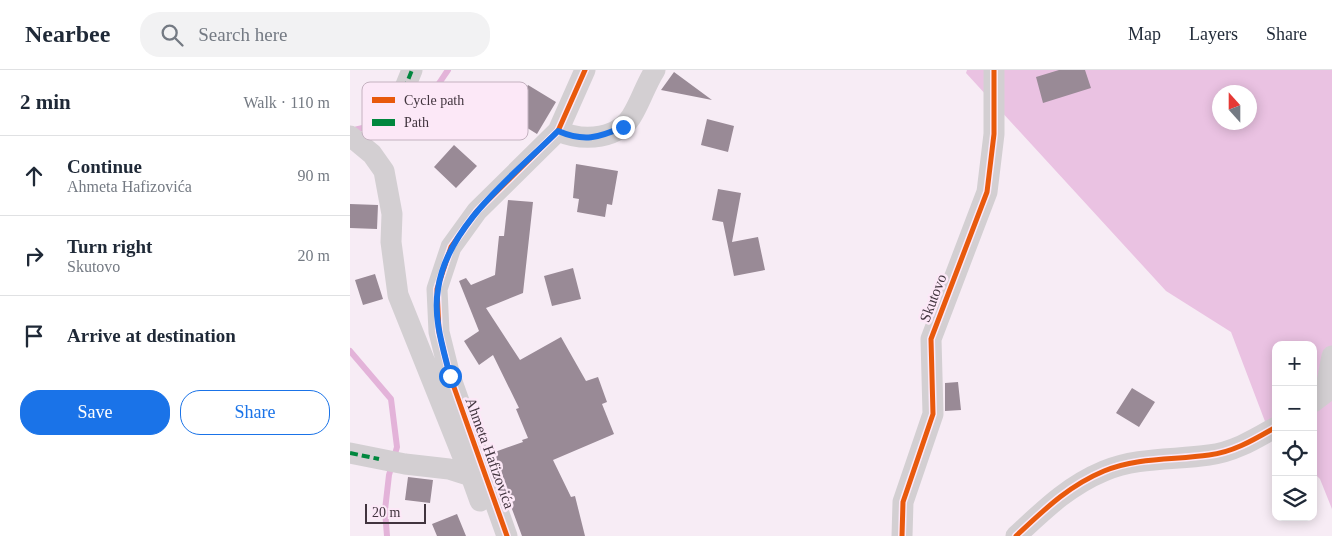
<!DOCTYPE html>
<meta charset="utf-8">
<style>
body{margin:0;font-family:Georgia,serif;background:#f2f2f3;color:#1f2937}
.controls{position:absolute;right:15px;bottom:15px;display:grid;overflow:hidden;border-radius:10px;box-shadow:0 2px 12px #0003}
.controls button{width:45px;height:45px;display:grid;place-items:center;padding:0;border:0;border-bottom:1px solid #e0e1e3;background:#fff;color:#1f2937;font:25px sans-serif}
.compass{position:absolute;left:862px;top:15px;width:45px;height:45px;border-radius:50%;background:#fff;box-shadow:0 2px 12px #0003;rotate:339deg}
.scale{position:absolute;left:15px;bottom:12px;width:61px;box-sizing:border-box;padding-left:5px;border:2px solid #41343e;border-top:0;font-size:14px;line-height:18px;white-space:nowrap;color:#41343e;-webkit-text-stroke:4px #fce8f7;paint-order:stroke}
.stop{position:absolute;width:15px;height:15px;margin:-11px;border:4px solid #1a73e8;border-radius:50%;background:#fff}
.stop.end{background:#1a73e8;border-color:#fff;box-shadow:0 1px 5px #0008}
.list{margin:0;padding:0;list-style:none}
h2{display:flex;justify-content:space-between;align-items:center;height:65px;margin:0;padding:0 20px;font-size:21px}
h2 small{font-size:16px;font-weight:400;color:#747a83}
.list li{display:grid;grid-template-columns:32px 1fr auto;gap:15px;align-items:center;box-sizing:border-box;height:80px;padding:0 20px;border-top:1px solid #e0e1e3}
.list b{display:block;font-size:19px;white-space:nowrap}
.list p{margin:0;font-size:16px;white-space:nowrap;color:#747a83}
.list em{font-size:16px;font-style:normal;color:#747a83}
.actions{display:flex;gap:10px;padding:15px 20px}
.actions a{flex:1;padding:11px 0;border:1px solid #1a73e8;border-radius:20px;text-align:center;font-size:18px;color:#1a73e8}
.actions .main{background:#1a73e8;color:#fff}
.icon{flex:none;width:28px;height:28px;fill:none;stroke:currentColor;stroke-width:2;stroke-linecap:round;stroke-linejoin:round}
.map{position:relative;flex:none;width:982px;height:466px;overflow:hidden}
header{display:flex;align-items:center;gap:30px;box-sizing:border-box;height:70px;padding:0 25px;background:#fff;border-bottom:1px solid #e0e1e3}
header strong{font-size:24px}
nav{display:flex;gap:28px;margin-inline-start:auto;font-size:18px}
.search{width:350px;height:45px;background:#f2f2f3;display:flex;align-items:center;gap:12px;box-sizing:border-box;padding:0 18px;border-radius:20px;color:#747a83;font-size:19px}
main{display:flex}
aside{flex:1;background:#fff}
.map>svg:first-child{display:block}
.forest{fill:#eac2e2;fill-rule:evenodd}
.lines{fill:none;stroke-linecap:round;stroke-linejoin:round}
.stream{stroke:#e3b3d9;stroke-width:6}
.building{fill:#998a96}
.street{stroke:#d3cfd2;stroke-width:21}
.quiet{stroke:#00873e;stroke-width:4;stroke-dasharray:8 4;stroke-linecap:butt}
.cycleway-casing{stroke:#fce8f7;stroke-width:8}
.cycleway{stroke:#e8590c;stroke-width:5}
.route{stroke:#1a73e8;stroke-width:6}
.labels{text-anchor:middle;stroke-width:5;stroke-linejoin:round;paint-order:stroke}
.street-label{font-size:15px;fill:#41343e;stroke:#fce8f7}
.key{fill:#fce8f7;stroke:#c4b2c0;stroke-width:1}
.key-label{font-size:14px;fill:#41343e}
</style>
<header>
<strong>Nearbee</strong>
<div class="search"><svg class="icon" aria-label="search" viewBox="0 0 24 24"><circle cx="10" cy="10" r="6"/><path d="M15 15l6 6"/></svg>Search here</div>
<nav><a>Map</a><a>Layers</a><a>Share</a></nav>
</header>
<main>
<aside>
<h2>2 min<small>Walk · 110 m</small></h2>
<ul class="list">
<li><svg class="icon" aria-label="ahead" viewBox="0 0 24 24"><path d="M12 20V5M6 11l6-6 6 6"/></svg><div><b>Continue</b><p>Ahmeta Hafizovića</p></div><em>90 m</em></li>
<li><svg class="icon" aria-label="right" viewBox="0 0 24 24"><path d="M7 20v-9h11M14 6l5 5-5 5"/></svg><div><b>Turn right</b><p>Skutovo</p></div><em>20 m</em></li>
<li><svg class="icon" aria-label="arrive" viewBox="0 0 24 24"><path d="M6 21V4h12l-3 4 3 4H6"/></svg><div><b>Arrive at destination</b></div></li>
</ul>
<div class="actions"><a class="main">Save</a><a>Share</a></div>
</aside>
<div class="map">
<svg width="982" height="466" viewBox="0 0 982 466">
<rect width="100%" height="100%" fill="#f7ecf5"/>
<path class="forest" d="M617 0H982V439L970 409 963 402V275H926V368L919 362 881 262 816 221 616 3ZM869 22H899V52H869Z"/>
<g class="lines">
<path class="stream" d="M2 61C14 56 24 57 36 55 67 50 82 24 98 0
M0 281 41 329 47 377 39 405 35 440 37 466"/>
</g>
<path class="building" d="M709 0H735L741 18 693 33 686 7Z
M324 2 362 30 311 20Z
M178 15 206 32 187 64 158 46Z
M357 49 384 56 378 82 351 75Z
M104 75 127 96 106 118 84 97Z
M226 94 268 101 262 135 257 134 255 147 227 142 229 129 223 128Z
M368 119 391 123 382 172 408 167 415 200 384 206 373 152 362 150Z
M158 130 183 132 173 223 136 238 170 290 211 267 236 311 248 307 257 332 252 334 264 364 203 390 221 427 225 426 235 466H172L159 431 151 400 148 401 142 383 173 372 172 370 178 368 166 339 169 338 143 285 129 295 114 271 129 261 109 211 116 208 121 215 145 205 149 166H154Z
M0 134 28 135 27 159 0 158Z
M223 198 231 229 202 236 194 206Z
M25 204 33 229 13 235 5 210Z
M608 312 611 340 595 341V313Z
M782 318 805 332 789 357 766 343Z
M58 407 83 410 80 433 55 430Z
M107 444 116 466H87L82 454Z"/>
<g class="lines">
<path class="street" d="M45 42 62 0
M208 61C234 72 270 70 284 42 292 28 296 14 305 0
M0 66 22 84 34 101 42 144 41 172 48 225 113 387
M963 332 975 323 982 286
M0 383 55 394 99 399 121 406 130 431
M157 466 100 306 89 262 87 219 101 177 127 141 208 61 235 0
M552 466 553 432 583 344 581 269 637 122 644 64V0
M666 466C694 440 718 416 754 401 787 387 825 390 859 385 884 382 905 369 926 357"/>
<path class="quiet" d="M45 42 62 0
M0 383 29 389"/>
<g class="cycleway-casing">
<path id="cycleway" d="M157 466 100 306 89 262 87 219 101 177 127 141 208 61 235 0
M552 466 553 432 583 344 581 269 637 122 644 64V0
M666 466C694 440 718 416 754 401 787 387 825 390 859 385 884 382 905 369 926 357"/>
</g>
<use href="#cycleway" class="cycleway"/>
</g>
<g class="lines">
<path class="route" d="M100 306C93 278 83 248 88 219 97 155 165 104 208 61 234 72 248 68 273 57"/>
</g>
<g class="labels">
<g class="street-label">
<text transform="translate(583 228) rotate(-69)" y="5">Skutovo</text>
<text transform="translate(140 383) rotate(70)" y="5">Ahmeta Hafizovića</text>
</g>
</g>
<rect x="12" y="12" width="166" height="58" rx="8" class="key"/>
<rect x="22" y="27" width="23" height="6" fill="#e8590c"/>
<rect x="22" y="49" width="23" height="7" fill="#00873e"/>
<g class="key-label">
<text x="54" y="35">Cycle path</text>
<text x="54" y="57">Path</text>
</g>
</svg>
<div class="controls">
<button>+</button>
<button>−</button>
<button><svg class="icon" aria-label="locate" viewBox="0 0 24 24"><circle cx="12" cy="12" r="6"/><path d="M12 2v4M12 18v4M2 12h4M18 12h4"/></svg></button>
<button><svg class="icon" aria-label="layers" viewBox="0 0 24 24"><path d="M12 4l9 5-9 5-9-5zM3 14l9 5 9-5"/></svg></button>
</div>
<svg class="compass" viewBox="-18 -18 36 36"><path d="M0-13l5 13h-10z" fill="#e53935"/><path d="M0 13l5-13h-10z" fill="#747a83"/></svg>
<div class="scale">20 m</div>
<div class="stop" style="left:100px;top:306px"></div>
<div class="stop end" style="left:273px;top:57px"></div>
</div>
</main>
